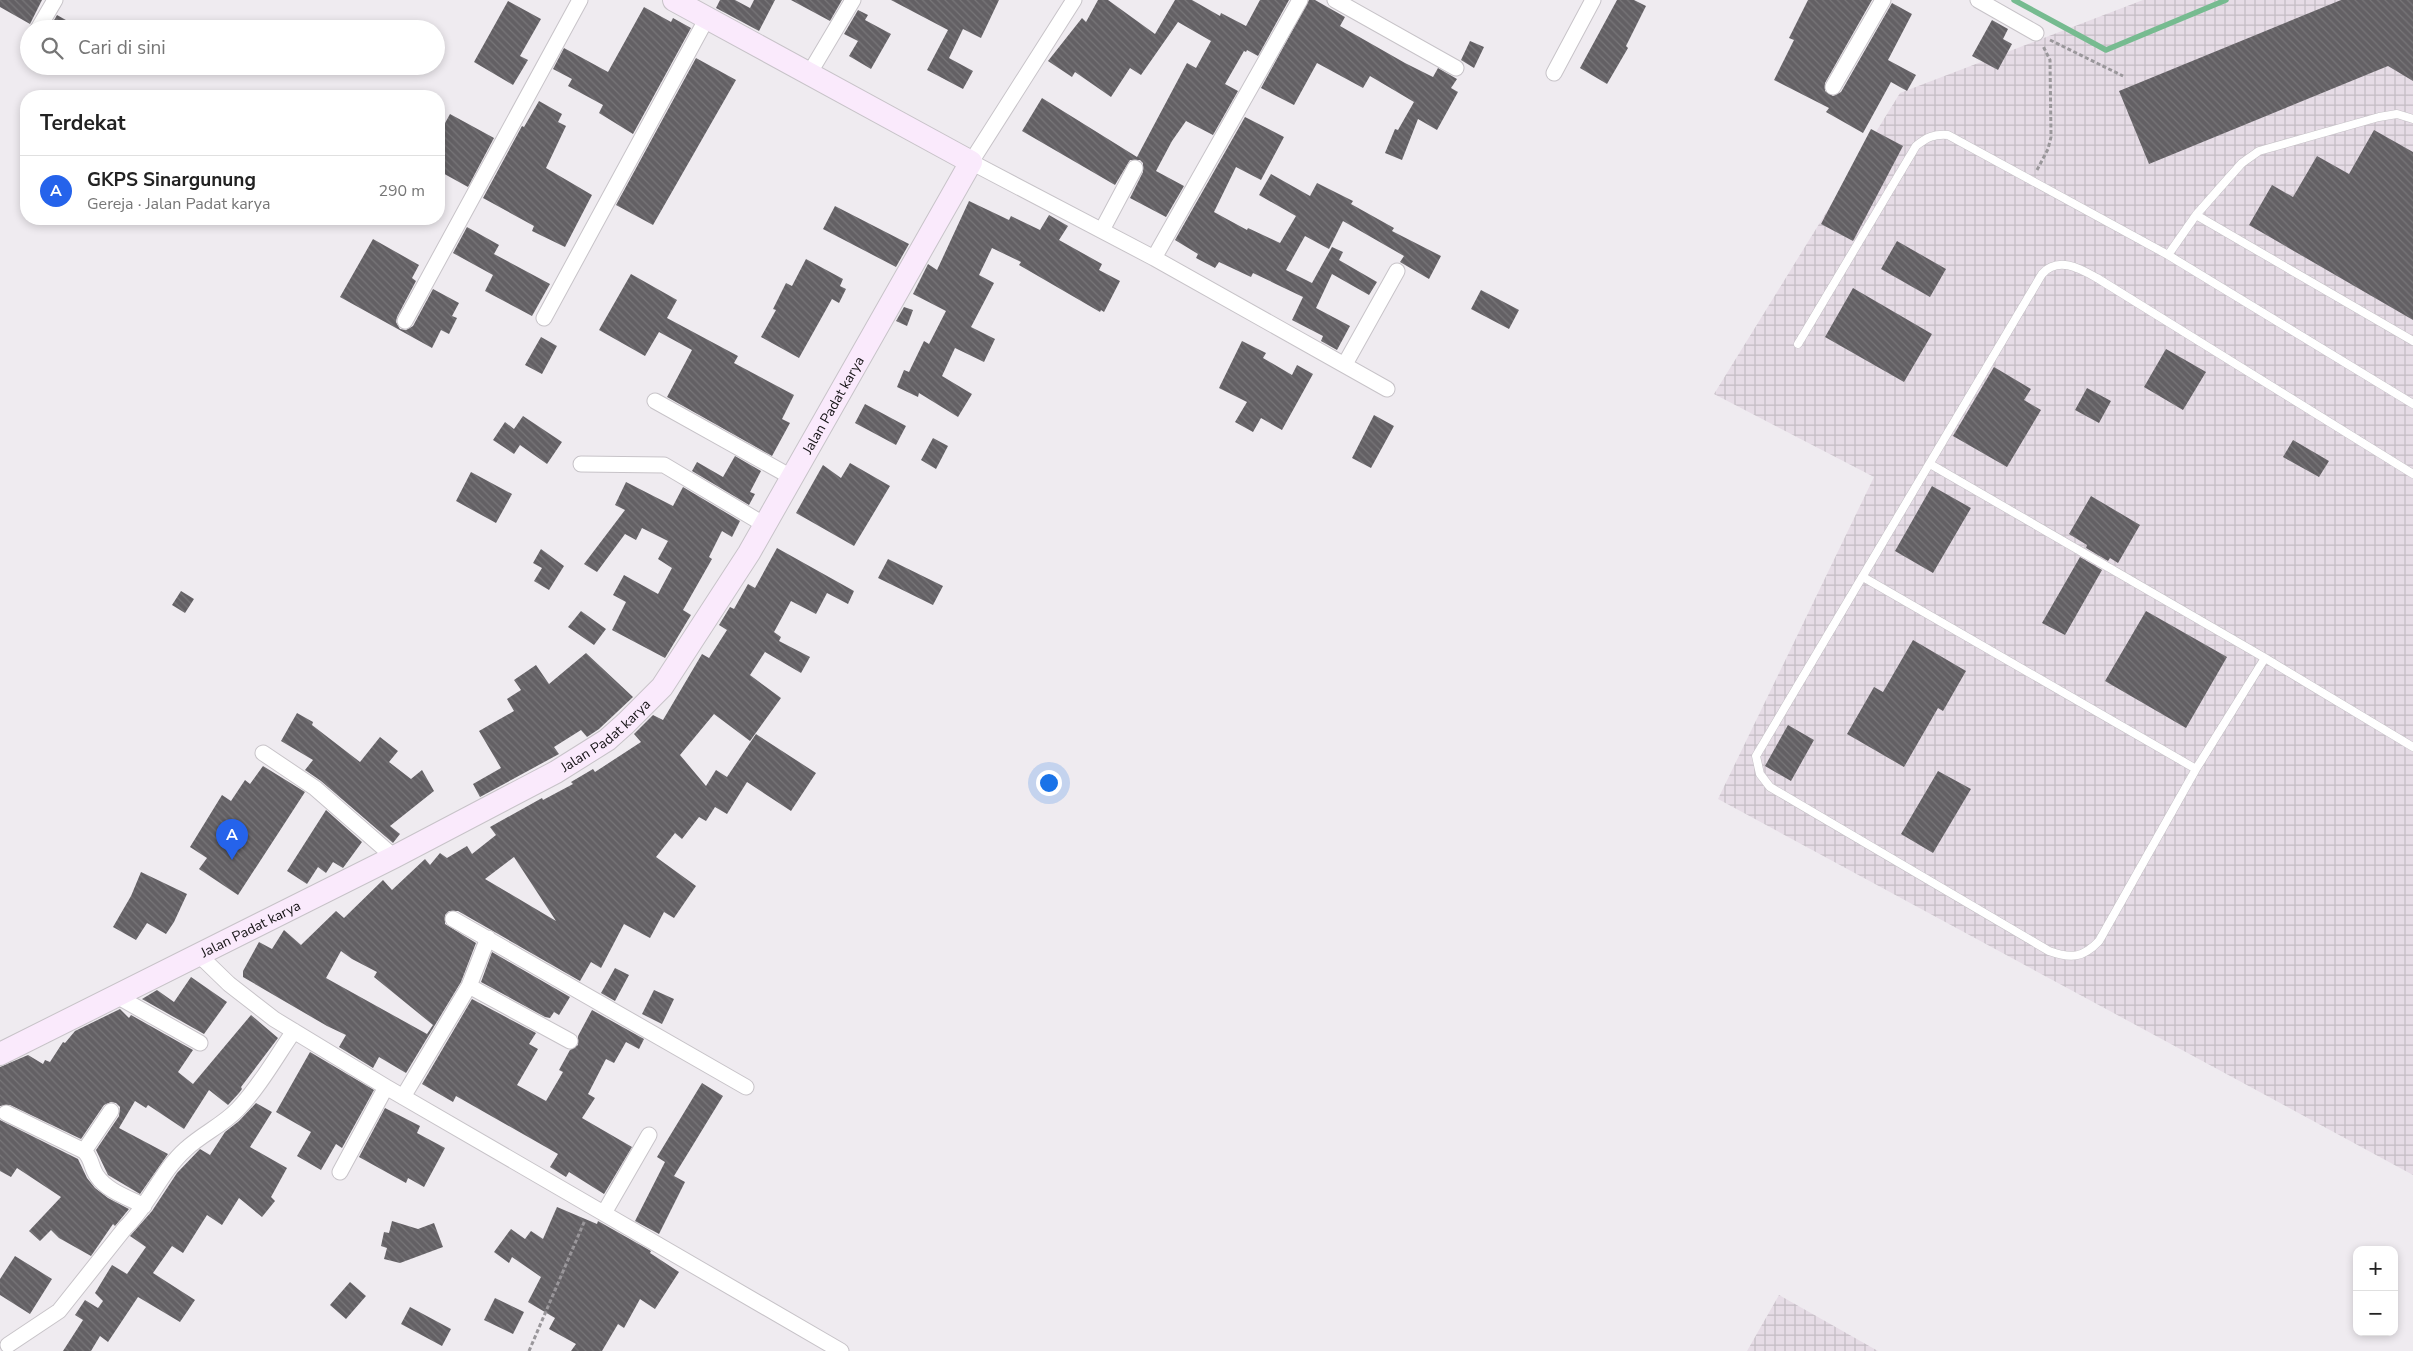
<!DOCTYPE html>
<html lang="id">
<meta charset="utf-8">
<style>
body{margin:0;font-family:"Nunito Sans",sans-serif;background:#f6f6f6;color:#222}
.controls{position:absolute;right:15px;bottom:15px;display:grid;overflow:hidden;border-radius:10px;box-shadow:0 2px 8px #0003}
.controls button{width:45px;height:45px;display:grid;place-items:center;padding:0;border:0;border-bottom:1px solid #e0e0e0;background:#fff;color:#222;font:25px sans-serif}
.you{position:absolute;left:1048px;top:782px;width:18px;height:18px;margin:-12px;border:4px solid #fff;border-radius:50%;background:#1a73e8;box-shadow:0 0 0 8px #1a73e833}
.badge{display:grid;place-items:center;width:32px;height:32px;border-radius:50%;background:#2563eb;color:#fff;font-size:16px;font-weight:700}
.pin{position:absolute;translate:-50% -41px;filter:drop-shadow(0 1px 2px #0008)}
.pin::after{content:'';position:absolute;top:26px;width:18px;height:15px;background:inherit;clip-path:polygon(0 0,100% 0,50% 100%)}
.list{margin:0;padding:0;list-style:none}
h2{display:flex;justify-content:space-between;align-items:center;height:65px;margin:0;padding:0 20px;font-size:21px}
h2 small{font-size:16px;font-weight:400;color:#767676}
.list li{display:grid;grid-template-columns:32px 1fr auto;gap:15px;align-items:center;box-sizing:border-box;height:70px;padding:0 20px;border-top:1px solid #e0e0e0}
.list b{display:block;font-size:19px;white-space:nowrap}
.list p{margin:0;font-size:16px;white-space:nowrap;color:#767676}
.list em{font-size:16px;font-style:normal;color:#767676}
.icon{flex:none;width:28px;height:28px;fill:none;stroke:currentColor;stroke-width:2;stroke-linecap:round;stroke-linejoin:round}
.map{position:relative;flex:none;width:2413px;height:1351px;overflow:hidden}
.search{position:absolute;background:#fff;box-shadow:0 2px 8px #0003;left:20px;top:20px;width:425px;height:55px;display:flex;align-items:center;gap:12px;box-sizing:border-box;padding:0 18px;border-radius:28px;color:#767676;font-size:19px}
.panel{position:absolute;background:#fff;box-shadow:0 2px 8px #0003;left:20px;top:90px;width:425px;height:135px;border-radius:20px}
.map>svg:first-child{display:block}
.industrial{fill:url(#industrial-grid)}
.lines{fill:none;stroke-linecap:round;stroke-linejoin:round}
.stream{stroke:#76bb90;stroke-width:5.5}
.building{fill:url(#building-back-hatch);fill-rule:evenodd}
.service-casing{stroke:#c7c3c8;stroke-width:9}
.minor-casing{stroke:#c7c3c8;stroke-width:17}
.secondary-casing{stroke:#c7c3c8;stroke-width:24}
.path{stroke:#9a979b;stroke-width:3;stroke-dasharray:4 2.5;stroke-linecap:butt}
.service{stroke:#fff;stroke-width:8}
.minor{stroke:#fff;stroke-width:15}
.secondary{stroke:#faeafc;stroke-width:22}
.labels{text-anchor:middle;stroke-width:5;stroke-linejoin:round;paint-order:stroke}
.street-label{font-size:14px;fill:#151315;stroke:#fdf8fd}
</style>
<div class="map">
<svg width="2413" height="1351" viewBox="0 0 2413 1351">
<defs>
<pattern id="industrial-grid" width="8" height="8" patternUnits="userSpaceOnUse" patternTransform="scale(1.25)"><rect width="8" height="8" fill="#e6dce6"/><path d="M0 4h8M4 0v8" fill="none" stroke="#c4bcc4"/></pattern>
<pattern id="building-back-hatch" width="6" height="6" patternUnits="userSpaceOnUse" patternTransform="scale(1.25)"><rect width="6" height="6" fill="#636064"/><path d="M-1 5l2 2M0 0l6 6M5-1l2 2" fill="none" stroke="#787679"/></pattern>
</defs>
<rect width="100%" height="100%" fill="#efebf0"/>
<path class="industrial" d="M2143 0H2413V1175L1718 799 1874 477 1714 394 1900 93Z
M1779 1295 1878 1351H1747Z"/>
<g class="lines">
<path class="stream" d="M2014 0 2106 50 2226 0"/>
</g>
<path class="building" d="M0 0H42L30 24 0 7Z
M720 0H735L750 8 754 0H775L759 31 716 8Z
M791 0H842L830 21Z
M891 0H999L981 38 963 29 949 58 973 71 963 89 927 70 948 30Z
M1098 0H1108L1155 34 1175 0H1192L1220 16 1221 13 1246 26 1260 0H1289L1258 56 1247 50 1246 52 1244 51 1225 84 1238 91 1213 135 1186 121 1172 141 1156 171 1184 186 1166 217 1130 198 1143 172V163L1140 160H1130L1115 185 1022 131 1042 98 1137 157 1187 63 1196 68 1211 41 1178 22 1141 75 1130 68 1111 97 1075 72 1072 77 1048 61 1082 18 1086 22Z
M1309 0H1315L1345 17 1340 26 1405 63 1433 77 1438 68 1457 79 1451 88 1458 92 1437 130 1418 119 1402 160 1385 153 1395 129 1398 130 1414 102 1370 76 1363 88 1317 63 1294 105 1261 88Z
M1617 0H1634L1646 6 1626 46 1628 48 1607 84 1580 68Z
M1808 0H1872L1825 83V91L1833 96 1841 92 1892 3 1912 14 1888 60 1916 75 1907 91 1891 82 1863 133 1826 112 1829 108 1774 80 1794 40 1789 38Z
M2341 0H2413V81L2388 66 2149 164 2119 91Z
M508 1 541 19 520 56 528 60 513 85 474 62Z
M644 7 671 22 673 18 691 28 633 134 599 113 603 105 568 86 572 79 553 69 564 48 608 72Z
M858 10 868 15 865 20 891 34 871 69 849 56 858 41 844 34Z
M57 15 82 29H49Z
M1992 20 2008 29 2003 39 2012 44 1998 70 1972 56Z
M1470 41 1484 47 1474 68 1461 60Z
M696 58 736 80 653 225 616 205Z
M539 101 562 114 558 122 566 126 546 168 592 195 565 247 532 231 534 226 483 198 522 126 524 127Z
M450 114 494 138 468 187 439 171V134Z
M1245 117 1284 137 1261 180 1236 167 1214 212 1247 230 1248 228 1280 243 1296 216 1259 195 1271 174 1310 196 1317 183 1353 201 1351 204 1394 228 1392 231 1441 256 1429 279 1400 262 1404 256 1343 221 1329 249 1305 236 1286 270 1312 283 1332 247 1343 252 1339 260 1377 282 1369 295 1332 274 1316 308 1350 326 1337 350 1321 341 1323 336 1292 320 1303 297 1253 273 1251 277 1219 262 1215 268 1196 258 1198 254 1175 240Z
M1871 129 1903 146 1853 241 1821 224Z
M2374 130 2413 152V320L2249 225 2272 185 2293 197 2317 156 2349 174Z
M969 201 1009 220 1011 216 1040 230 1049 215 1068 226 1059 240 1102 264 1099 270 1120 281 1104 312 1101 310 1100 312 1019 265 1021 262 992 248 979 275 994 283 971 327 995 339 984 362 955 348 942 376 972 394 958 417 919 393 918 397 897 387 904 370 909 372 924 341 929 344 946 311 913 294 928 264 937 270Z
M835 206 909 244 896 267 823 229Z
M467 227 499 245 494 254 550 284 532 316 485 291 493 275 453 253Z
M373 239 419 265 412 278 416 281 397 317 396 322 400 329 406 330 413 326 433 289 459 303 452 316 457 318 449 334 441 330 432 348 340 297Z
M1897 241 1946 269 1930 297 1881 269Z
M806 259 843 279 840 286 846 289 839 303 832 299 799 358 761 337 776 310 773 309 786 283 792 286Z
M631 274 677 300 667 318 738 356 734 363 794 395 782 419 790 423 772 456 667 397 692 350 659 332 645 356 599 330Z
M1853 288 1932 334 1904 382 1825 337Z
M1481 290 1519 310 1509 329 1471 309Z
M904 307 913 310 907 326 896 321Z
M541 337 557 346 542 374 525 365Z
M1242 341 1266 353 1263 358 1292 375 1297 365 1313 374 1282 430 1261 418 1253 432 1235 422 1247 402 1219 388Z
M2166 349 2206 372 2183 410 2144 387Z
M1994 367 2031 389 2024 400 2041 410 2007 467 1953 436Z
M2087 388 2111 401 2099 423 2075 410Z
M865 404 906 426 896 445 855 423Z
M1374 415 1394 426 1371 468 1352 458Z
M523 416 562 442 547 464 520 445 514 454 493 440 505 422 514 429Z
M933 438 948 446 936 469 921 460Z
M2293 440 2329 461 2319 477 2283 457Z
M735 456 761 471 750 492 755 494 749 505 692 471 697 462 723 477Z
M850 463 890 486 854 546 796 513 823 465 841 478Z
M471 472 512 494 496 523 456 501Z
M626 482 673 506 683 487 740 521 732 537 722 531 709 557 712 559 683 610 691 615 665 658 612 630 626 602 613 595 624 575 658 594 672 568 658 559 668 541 642 528 636 540 625 534 597 572 584 564 625 510 615 505Z
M1932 486 1971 508 1933 573 1895 551Z
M2091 496 2140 525 2118 563 2110 558 2108 561 2086 548 2087 545 2069 534Z
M777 548 854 591 848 604 827 593 816 614 791 601 774 632 781 637 779 641 810 657 801 673 765 652 750 675 781 698 750 741 714 714 680 755 706 786 716 770 727 777 756 734 816 773 791 811 747 782 727 814 715 807 706 821 699 817 682 839 675 833 656 857 696 886 674 918 664 912 650 938 624 924 601 968 591 962 580 981 458 911H449L445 915V924L476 943 461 982 406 1073 379 1057 373 1068 339 1047 346 1035 327 1026 243 977V971L259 942 272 949 284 930 301 945 336 911 344 918 383 880 392 890 425 859 430 865 440 853 447 858 467 846 472 854 496 835 490 827 542 798 543 800 573 784 571 782 593 769 595 772 641 742 634 734 653 715 663 720 702 654 709 658 727 630 719 625 730 607 734 609 748 584 755 588ZM514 857 556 921 485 879ZM341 951 352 959 377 972 374 977 433 1025 427 1034 326 978Z
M541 549 564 566 549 590 534 581 542 568 533 563Z
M2080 557 2102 570 2065 635 2042 623Z
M888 559 943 586 933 605 878 578Z
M181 591 194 599 185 613 172 605Z
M581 611 606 629 594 645 568 627Z
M2146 611 2227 657 2186 728 2105 681Z
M1913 640 1966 671 1943 711 1938 708 1904 767 1847 734 1874 687 1883 692Z
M586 653 633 697 599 729 587 737 581 730 554 747 559 754 480 797 473 784 501 768 479 731 514 711 507 699 521 690 514 680 536 665 549 684Z
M297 713 313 722 312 725 360 762 380 737 398 751 389 762 411 779 422 770 434 791 390 826 400 834 393 843 321 781 305 770 313 760 281 741Z
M1788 725 1814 740 1791 781 1765 766Z
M263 766 305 792 238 895 199 869 207 858 190 847 222 795 231 801 245 780 250 784Z
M1938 771 1971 789 1933 853 1901 834Z
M326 810 362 842 343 868 333 862 326 873 318 867 307 884 287 871Z
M141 872 187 894 174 922 166 934 147 923 136 940 113 927 131 896Z
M492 952 570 997 559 1015 554 1012 550 1018 545 1017 481 982Z
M615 968 629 975 615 1001 601 993Z
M191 977 227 1002 204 1034 142 999 157 990 174 1002Z
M654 990 674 999 662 1024 642 1014Z
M472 999 536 1033 529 1044 538 1049 517 1085 546 1101 563 1072 559 1070 570 1050 578 1045V1036L592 1010 644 1039 639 1049 626 1042 614 1063 606 1059 588 1094 595 1098 582 1118 632 1147 604 1194 569 1172 566 1177 550 1167 558 1154 456 1096 453 1102 422 1084Z
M120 1009 129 1018 131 1015 193 1050 178 1072 193 1084 251 1015 278 1038 241 1087 242 1089 239 1093 228 1105 209 1090 184 1129 148 1105 146 1108 135 1101 119 1128 168 1154 140 1194 108 1175 96 1150 119 1116 120 1107 116 1103 111 1102 104 1105 81 1139 10 1105 0 1106V1067L28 1055 43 1064 45 1060 50 1062 63 1042 65 1043 75 1031Z
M310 1052 374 1090 342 1148 336 1144 321 1170 297 1156 311 1132 276 1112Z
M702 1083 723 1096 674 1176 685 1182 659 1234 635 1221 665 1162 657 1157Z
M256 1103 272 1112 250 1147 287 1168 271 1197 275 1201 262 1217 239 1198 222 1225 207 1215 183 1253 172 1246 153 1273 195 1300 180 1322 138 1297 108 1342 100 1336 91 1351H63L83 1320 75 1315 85 1300 98 1308 103 1301 95 1293 112 1265 127 1274 146 1247 130 1236 152 1211 177 1173 200 1149 210 1155 225 1132 239 1121Z
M385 1108 420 1126 417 1133 445 1148 424 1187 408 1178 406 1183 359 1157Z
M0 1120 78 1159 87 1178 95 1188 108 1198 129 1209 115 1226 113 1224 91 1256 59 1238 51 1230 40 1241 29 1231 61 1197 17 1168 11 1177 0 1171Z
M557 1207 597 1224 598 1221 651 1251 650 1253 679 1272 655 1309 640 1299 624 1328 618 1324 602 1351H571L576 1344 549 1329 555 1318 528 1302 541 1277 512 1257 509 1263 494 1252 511 1229 525 1239 531 1231 543 1239Z
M392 1221 418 1229 434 1223 443 1247 400 1263 384 1259 387 1248 381 1246 384 1232 389 1233Z
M15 1256 52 1279 30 1314 0 1295V1279Z
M350 1282 366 1296 346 1319 330 1305Z
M495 1298 524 1312 513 1334 484 1320Z
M410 1307 451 1329 442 1346 401 1324Z"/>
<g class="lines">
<g class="service-casing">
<path id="service" d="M2196 215 2413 341
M2168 255 2196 215 2225 182 2242 163 2259 151 2379 117 2397 114 2413 119
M1798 344 1916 146C1927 137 1934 134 1948 135L2168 255 2413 404
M1930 464 2265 658 2413 747
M1863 577 2196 769 2265 658
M2196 769 2099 941C2083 958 2071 959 2049 951L1770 787 1760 774 1756 756 2042 274C2058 256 2079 268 2097 278L2413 474"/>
</g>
<g class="minor-casing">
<path id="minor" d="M1074 0 971 162 1154 258 1387 389
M1335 0 1456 68
M1978 0 2036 33
M38 29 55 0
M1554 73 1593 0
M809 74 853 0
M1833 87 1883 0
M1102 230 1135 168
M1154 258 1300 0
M544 318 707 18
M405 321 580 0
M1345 364 1397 271
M655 401 793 478
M581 464 664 465 765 525
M263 753 315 788 394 857
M453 919 746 1087
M488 938 469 986 570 1041
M198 954 229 984 274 1019 386 1087 841 1351
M115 995 200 1043
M403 1097 469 986
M111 1111 84 1151C92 1158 91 1168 97 1176 107 1191 129 1198 144 1206
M6 1113 84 1151
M340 1172 386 1087
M604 1213 649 1135
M8 1345 59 1311 125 1228C149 1205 161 1171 186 1149 202 1134 223 1125 238 1109 260 1086 276 1057 294 1031"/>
</g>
<g class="secondary-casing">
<g id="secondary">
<path id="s1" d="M0 1054 394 857 556 772 607 740 626 723 662 687 749 553 971 162 674 0"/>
</g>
</g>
<path class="path" d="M2050 40 2123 76
M2037 170 2048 149 2051 137 2050 60 2043 46
M529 1351 585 1220"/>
<use href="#service" class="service"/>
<use href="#minor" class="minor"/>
<use href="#secondary" class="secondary"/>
</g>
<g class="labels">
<g class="street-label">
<text dy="5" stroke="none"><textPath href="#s1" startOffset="1090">Jalan Padat karya</textPath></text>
<text dy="5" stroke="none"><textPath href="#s1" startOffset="685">Jalan Padat karya</textPath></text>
<text dy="5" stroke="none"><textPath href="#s1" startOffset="280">Jalan Padat karya</textPath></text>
</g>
</g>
</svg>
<div class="controls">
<button>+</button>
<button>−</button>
</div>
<div class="you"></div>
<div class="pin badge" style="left:232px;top:860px">A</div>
<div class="search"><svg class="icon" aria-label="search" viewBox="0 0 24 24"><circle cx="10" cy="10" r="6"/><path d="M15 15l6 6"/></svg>Cari di sini</div>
<section class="panel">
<h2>Terdekat<small></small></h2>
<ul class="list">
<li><span class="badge">A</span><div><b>GKPS Sinargunung</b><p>Gereja · Jalan Padat karya</p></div><em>290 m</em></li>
</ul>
</section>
</div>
